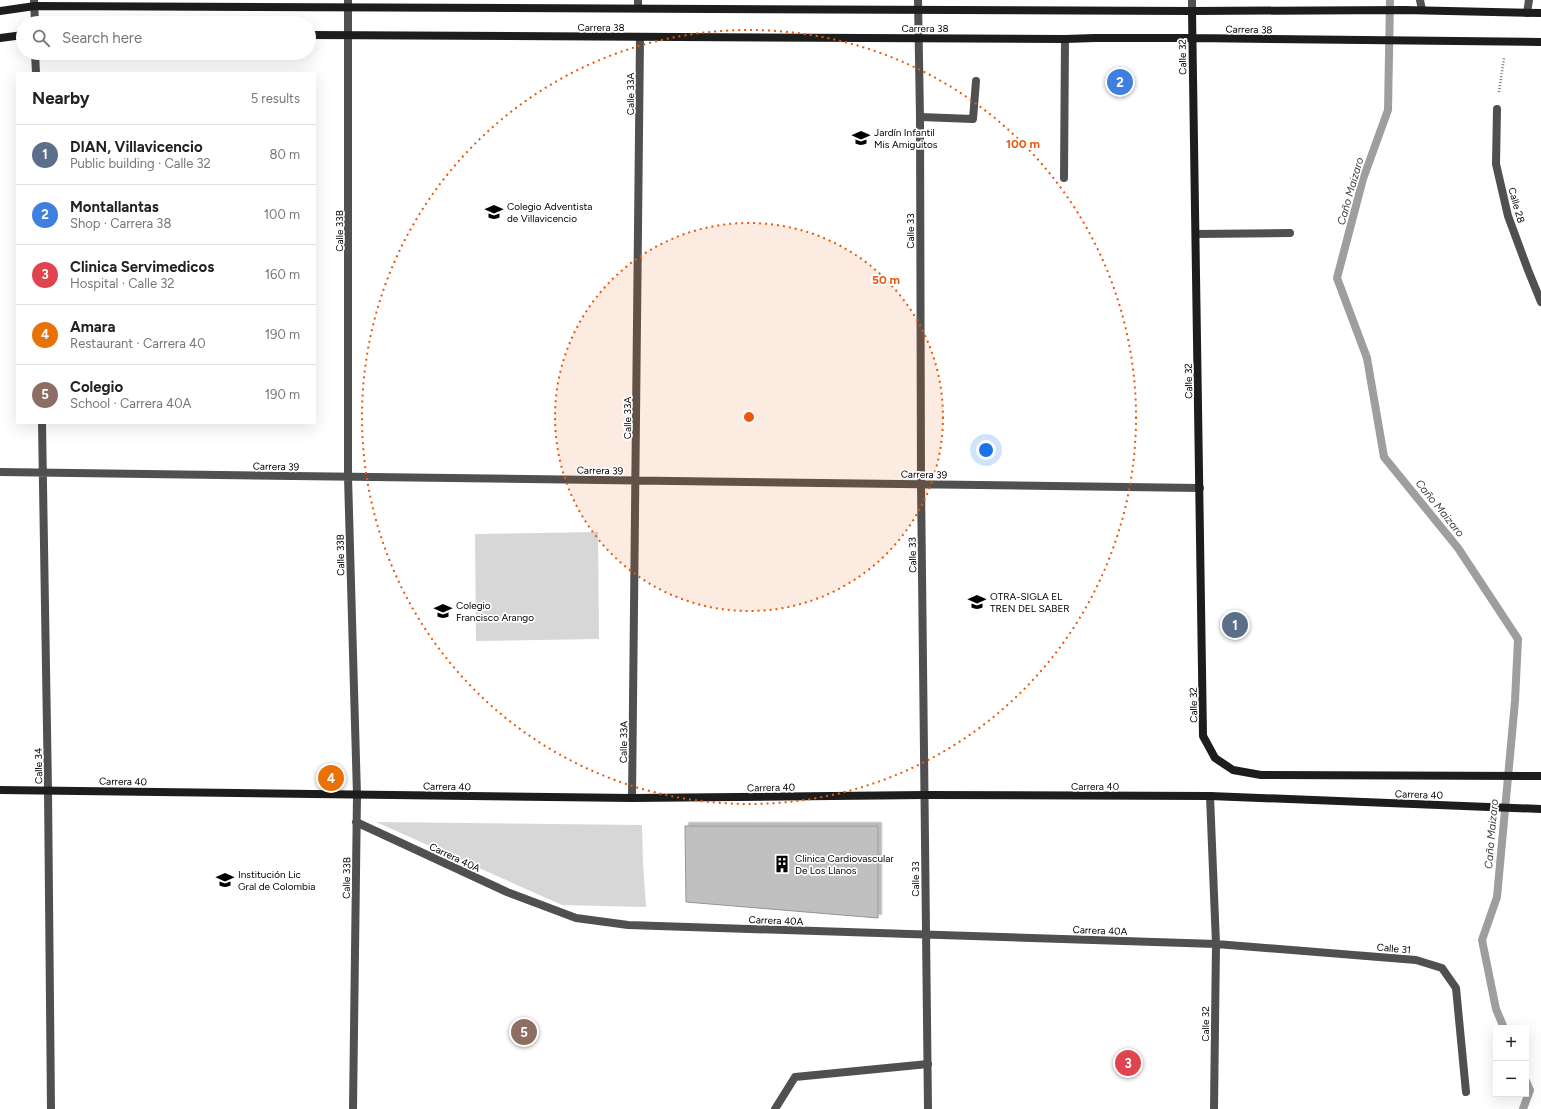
<!DOCTYPE html>
<meta charset="utf-8">
<style>
body{margin:0;font-family:Figtree,sans-serif;background:#f6f6f6;color:#222}
.controls{position:absolute;right:12px;bottom:12px;display:grid;overflow:hidden;border-radius:0px;box-shadow:0 4px 16px #0002}
.controls button{width:36px;height:36px;display:grid;place-items:center;padding:0;border:0;border-bottom:1px solid #e0e0e0;background:#fff;color:#222;font:20px sans-serif}
.you{position:absolute;left:986px;top:450px;width:14px;height:14px;margin:-10px;border:3px solid #fff;border-radius:50%;background:#1a73e8;box-shadow:0 0 0 6px #1a73e833}
.badge{display:grid;place-items:center;width:26px;height:26px;border-radius:50%;background:#000;color:#fff;font-size:13px;font-weight:700}
.pin{position:absolute;translate:-50% -50%;border:2px solid #fff;box-shadow:0 1px 4px #0006}
.list{margin:0;padding:0;list-style:none}
h2{display:flex;justify-content:space-between;align-items:center;height:52px;margin:0;padding:0 16px;font-size:17px}
h2 small{font-size:13px;font-weight:400;color:#767676}
.list li{display:grid;grid-template-columns:26px 1fr auto;gap:12px;align-items:center;box-sizing:border-box;height:60px;padding:0 16px;border-top:1px solid #e0e0e0}
.list b{display:block;font-size:15px;white-space:nowrap}
.list p{margin:0;font-size:13px;white-space:nowrap;color:#767676}
.list em{font-size:13px;font-style:normal;color:#767676}
.icon{flex:none;width:22px;height:22px;fill:none;stroke:currentColor;stroke-width:2;stroke-linecap:round;stroke-linejoin:round}
.map{position:relative;flex:none;width:1541px;height:1109px;overflow:hidden}
.search{position:absolute;background:#fff;box-shadow:0 4px 16px #0002;left:16px;top:16px;width:300px;height:44px;display:flex;align-items:center;gap:10px;box-sizing:border-box;padding:0 14px;border-radius:22px;color:#767676;font-size:15px}
.panel{position:absolute;background:#fff;box-shadow:0 4px 16px #0002;left:16px;top:72px;width:300px;height:352px;border-radius:0px}
.map>svg:first-child{display:block}
.green{fill:#d7d7d7}
.lines{fill:none;stroke-linecap:round;stroke-linejoin:round}
.stream{stroke:#9e9e9e;stroke-width:8}
.building{fill:#c0c0c0;stroke:#949494;filter:url(#shadow)}
.path{stroke:#727272;stroke-width:2.5;stroke-dasharray:1 2;stroke-linecap:butt}
.lane{stroke:#505050;stroke-width:8}
.street{stroke:#505050;stroke-width:8}
.secondary{stroke:#1d1d1d;stroke-width:8}
.ring{fill:none;stroke:#e8590c;stroke-width:2;stroke-dasharray:2 4}
.labels{text-anchor:middle;stroke-width:3.5;stroke-linejoin:round;paint-order:stroke}
.street-label{font-size:10px;fill:#000;stroke:#fff}
.poi-label{font-size:10px;fill:#000;stroke:#fff;text-anchor:start}
.water-label{font-size:11px;font-style:italic;fill:#3f3f3f;stroke:#fff}
.centre{fill:#e8590c;stroke:#fff;stroke-width:2}
.ring-label{font-size:12px;text-anchor:middle;font-weight:bold;fill:#e8590c;stroke:#fff;stroke-width:3.5;stroke-linejoin:round;paint-order:stroke}
</style>
<div class="map">
<svg width="1541" height="1109" viewBox="0 0 1541 1109">
<defs>
<filter id="shadow"><feDropShadow dx="3.5" dy="-3.5" stdDeviation="0" flood-color="#0004"/></filter>
</defs>
<rect width="100%" height="100%" fill="#fff"/>
<path class="green" d="M598 532 599 639 476 641 475 534Z
M376 822 642 825 643 863 646 907 562 905Z"/>
<g class="lines">
<path class="stream" d="M1390 0 1388 110 1363 179 1337 278 1367 358 1384 457 1458 548 1518 639 1515 701 1497 897 1482 940 1496 1009 1504 1028
M1523 1109 1530 1090 1526 1081"/>
</g>
<path class="building" d="M685 826H878V918L686 902Z"/>
<g class="lines">
<path class="path" d="M1499 92 1504 58"/>
<path class="lane" d="M1527 13 1529 0
M920 117 973 119 976 81
M1064 178 1065 39
M1196 234 1290 233
M775 1109 795 1077 928 1064"/>
<path class="street" d="M34 0 35 23
M348 0V477L357 795 353 1109
M638 0V8
M918 0 920 117 921 484 928 1109
M1420 0 1422 10
M1192 11V0
M35 53 36 73
M1497 109 1496 164 1508 216 1528 270 1541 302
M42 423 48 790 51 1109
M0 472 1200 488
M1210 796 1216 944 1214 1109
M632 798 640 38
M356 822 507 892 576 918 628 925 1216 944 1416 960 1442 968 1456 988 1466 1092"/>
<path class="secondary" d="M0 11 35 6 1192 11 1404 10 1541 13
M1192 11 1203 736 1215 758 1233 770 1261 775 1541 776
M309 35 1065 39 1095 38H1192L1541 42
M0 38 23 35
M0 790 632 798 925 795 1210 796 1541 809"/>
</g>
<circle cx="749" cy="417" r="194" fill="#e8590c" fill-opacity=".12"/>
<g class="ring">
<circle cx="749" cy="417" r="194"/>
<circle cx="749" cy="417" r="387"/>
</g>
<defs>
<g id="school-bare" transform="scale(1.38)"><path d="M0-5L7-2L0 1L-7-2ZM-4 1L0 2.5L4 1V4Q0 6-4 4Z" fill="#000" stroke="#fff" stroke-width="2.5" paint-order="stroke"/></g>
<g id="building-bare" transform="scale(1.38)"><path d="M-4-6H4V6H1V3H-1V6H-4ZM-2.5-4.3h1.7v1.8h-1.7ZM.8-4.3h1.7v1.8H.8ZM-2.5-1h1.7V.8h-1.7ZM.8-1h1.7V.8H.8Z" fill="#000" stroke="#fff" stroke-width="2.5" paint-order="stroke"/></g>
</defs>
<g fill-rule="evenodd">
<use href="#school-bare" x="861" y="138"/>
<use href="#school-bare" x="494" y="212"/>
<use href="#school-bare" x="977" y="602"/>
<use href="#school-bare" x="443" y="611"/>
<use href="#building-bare" x="782" y="864"/>
<use href="#school-bare" x="225" y="880"/>
</g>
<g class="labels">
<g class="street-label">
<text x="601" y="31">Carrera 38</text>
<text x="925" y="32">Carrera 38</text>
<text transform="translate(1249 29) rotate(1)" y="4">Carrera 38</text>
<text transform="translate(1182 57) rotate(-91)" y="4">Calle 32</text>
<text transform="translate(630 94) rotate(-90)" y="4">Calle 33A</text>
<text transform="translate(1517 205) rotate(74)" y="4">Calle 28</text>
<text transform="translate(339 231) rotate(-90)" y="4">Calle 33B</text>
<text transform="translate(910 231) rotate(-90)" y="4">Calle 33</text>
<text transform="translate(1188 381) rotate(-91)" y="4">Calle 32</text>
<text transform="translate(627 418) rotate(-90)" y="4">Calle 33A</text>
<text transform="translate(276 466) rotate(1)" y="4">Carrera 39</text>
<text transform="translate(600 470) rotate(1)" y="4">Carrera 39</text>
<text transform="translate(924 474) rotate(1)" y="4">Carrera 39</text>
<text transform="translate(340 555) rotate(-91)" y="4">Calle 33B</text>
<text transform="translate(912 555) rotate(-91)" y="4">Calle 33</text>
<text transform="translate(1193 705) rotate(-91)" y="4">Calle 32</text>
<text transform="translate(623 742) rotate(-89)" y="4">Calle 33A</text>
<text transform="translate(38 766) rotate(-91)" y="4">Calle 34</text>
<text transform="translate(123 781) rotate(1)" y="4">Carrera 40</text>
<text transform="translate(447 786) rotate(1)" y="4">Carrera 40</text>
<text x="1095" y="790">Carrera 40</text>
<text transform="translate(771 787) rotate(-1)" y="4">Carrera 40</text>
<text transform="translate(1419 794) rotate(2)" y="4">Carrera 40</text>
<text transform="translate(455 857) rotate(25)" y="4">Carrera 40A</text>
<text transform="translate(346 878) rotate(-89)" y="4">Calle 33B</text>
<text transform="translate(915 879) rotate(-90)" y="4">Calle 33</text>
<text transform="translate(776 920) rotate(2)" y="4">Carrera 40A</text>
<text transform="translate(1100 930) rotate(2)" y="4">Carrera 40A</text>
<text transform="translate(1394 948) rotate(5)" y="4">Calle 31</text>
<text transform="translate(1205 1024) rotate(-90)" y="4">Calle 32</text>
</g>
<g class="poi-label">
<text x="874" y="136">Jardín Infantil<tspan x="874" dy="12">Mis Amiguitos</tspan></text>
<text x="507" y="210">Colegio Adventista<tspan x="507" dy="12">de Villavicencio</tspan></text>
<text x="990" y="600">OTRA-SIGLA EL<tspan x="990" dy="12">TREN DEL SABER</tspan></text>
<text x="456" y="609">Colegio<tspan x="456" dy="12">Francisco Arango</tspan></text>
<text x="795" y="862">Clinica Cardiovascular<tspan x="795" dy="12">De Los Llanos</tspan></text>
<text x="238" y="878">Institución Lic<tspan x="238" dy="12">Gral de Colombia</tspan></text>
</g>
<g class="water-label">
<text transform="translate(1350 191) rotate(-74)" y="4">Caño Maizaro</text>
<text transform="translate(1440 508) rotate(51)" y="4">Caño Maizaro</text>
<text transform="translate(1491 834) rotate(-85)" y="4">Caño Maizaro</text>
</g>
</g>
<circle cx="749" cy="417" r="6" class="centre"/>
<g class="ring-label">
<text x="1023" y="148">100 m</text>
<text x="886" y="284">50 m</text>
</g>
</svg>
<div class="controls">
<button>+</button>
<button>−</button>
</div>
<div class="you"></div>
<div class="pin badge" style="left:1235px;top:625px;background:#5c6f8a">1</div>
<div class="pin badge" style="left:1120px;top:82px;background:#3f7fe0">2</div>
<div class="pin badge" style="left:1128px;top:1063px;background:#e0444e">3</div>
<div class="pin badge" style="left:331px;top:778px;background:#e8710a">4</div>
<div class="pin badge" style="left:524px;top:1032px;background:#8d6e63">5</div>
<div class="search"><svg class="icon" aria-label="search" viewBox="0 0 24 24"><circle cx="10" cy="10" r="6"/><path d="M15 15l6 6"/></svg>Search here</div>
<section class="panel">
<h2>Nearby<small>5 results</small></h2>
<ul class="list">
<li><span class="badge" style="background:#5c6f8a">1</span><div><b>DIAN, Villavicencio</b><p>Public building · Calle 32</p></div><em>80 m</em></li>
<li><span class="badge" style="background:#3f7fe0">2</span><div><b>Montallantas</b><p>Shop · Carrera 38</p></div><em>100 m</em></li>
<li><span class="badge" style="background:#e0444e">3</span><div><b>Clinica Servimedicos</b><p>Hospital · Calle 32</p></div><em>160 m</em></li>
<li><span class="badge" style="background:#e8710a">4</span><div><b>Amara</b><p>Restaurant · Carrera 40</p></div><em>190 m</em></li>
<li><span class="badge" style="background:#8d6e63">5</span><div><b>Colegio</b><p>School · Carrera 40A</p></div><em>190 m</em></li>
</ul>
</section>
</div>
